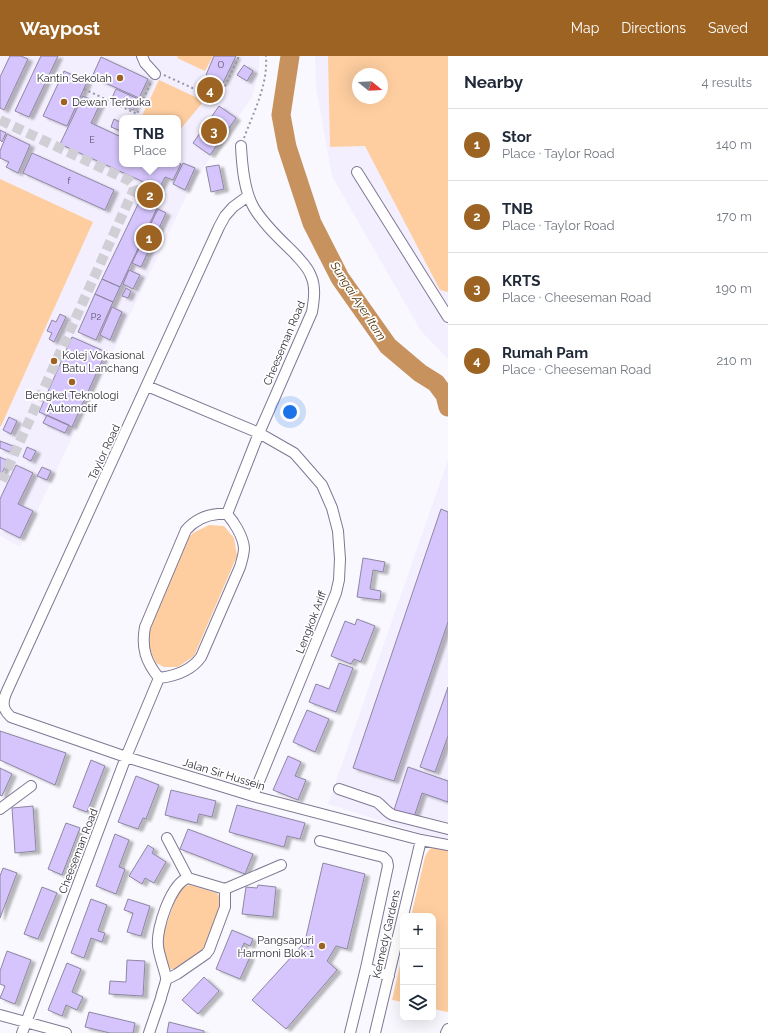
<!DOCTYPE html>
<meta charset="utf-8">
<style>
body{margin:0;font-family:Raleway,sans-serif;background:#f2f2f3;color:#1f2937}
.controls{position:absolute;right:12px;bottom:12px;display:grid;overflow:hidden;border-radius:8px;box-shadow:0 4px 16px #0002}
.controls button{width:36px;height:36px;display:grid;place-items:center;padding:0;border:0;border-bottom:1px solid #e0e1e3;background:#fff;color:#1f2937;font:20px sans-serif}
.compass{position:absolute;left:352px;top:12px;width:36px;height:36px;border-radius:50%;background:#fff;box-shadow:0 4px 16px #0002;rotate:108deg}
.you{position:absolute;left:290px;top:356px;width:14px;height:14px;margin:-10px;border:3px solid #fff;border-radius:50%;background:#1a73e8;box-shadow:0 0 0 6px #1a73e833}
.badge{display:grid;place-items:center;width:26px;height:26px;border-radius:50%;background:#9d6322;color:#fff;font-size:13px;font-weight:700}
.pin{position:absolute;translate:-50% -50%;border:2px solid #fff;box-shadow:0 1px 4px #0006}
.popup{position:absolute;left:119px;top:59px;width:62px;height:52px;box-sizing:border-box;display:grid;place-content:center;border-radius:8px;background:#fff;filter:drop-shadow(0 1px 3px #0005);font-size:13px;white-space:nowrap;color:#747a83}
.popup b{font-size:15px;color:#1f2937}
.popup::after{content:'';position:absolute;left:50%;top:100%;margin-left:-8px;border:8px solid transparent;border-top-color:#fff}
.list{margin:0;padding:0;list-style:none}
h2{display:flex;justify-content:space-between;align-items:center;height:52px;margin:0;padding:0 16px;font-size:17px}
h2 small{font-size:13px;font-weight:400;color:#747a83}
.list li{display:grid;grid-template-columns:26px 1fr auto;gap:12px;align-items:center;box-sizing:border-box;height:72px;padding:0 16px;border-top:1px solid #e0e1e3}
.list b{display:block;font-size:15px;white-space:nowrap}
.list p{margin:0;font-size:13px;white-space:nowrap;color:#747a83}
.list em{font-size:13px;font-style:normal;color:#747a83}
.icon{flex:none;width:22px;height:22px;fill:none;stroke:currentColor;stroke-width:2;stroke-linecap:round;stroke-linejoin:round}
.map{position:relative;flex:none;width:448px;height:977px;overflow:hidden}
header{display:flex;align-items:center;gap:24px;box-sizing:border-box;height:56px;padding:0 20px;background:#9d6322;color:#fff}
header strong{font-size:19px}
nav{display:flex;gap:22px;margin-inline-start:auto;font-size:14px}
main{display:flex}
aside{flex:1;background:#fff}
.map>svg:first-child{display:block}
.built{fill:#f3effe;fill-rule:evenodd}
.green{fill:#fecea0;fill-rule:evenodd}
.lines{fill:none;stroke-linecap:round;stroke-linejoin:round}
.river{stroke:#c7925d;stroke-width:19}
.building{fill:#d5c5fc;stroke:#8e86a2;filter:url(#shadow)}
.minor-tunnel{stroke:#d1cfd6;stroke-width:10;stroke-dasharray:10 5;stroke-linecap:butt}
.minor-casing{stroke:#807894;stroke-width:12}
.path{stroke:#98969f;stroke-width:2;stroke-dasharray:2 3;stroke-linecap:butt}
.minor{stroke:#fff;stroke-width:10}
.poi-dot{fill:#9d6322;stroke:#fff;stroke-width:1.5}
.labels{text-anchor:middle;stroke-width:3.5;stroke-linejoin:round;paint-order:stroke}
.number-label{font-size:9px;fill:#585269}
.poi-label{font-size:11px;fill:#2f2c38;stroke:#fff;text-anchor:end}
.street-label{font-size:11px;fill:#2f2c38;stroke:#fff}
.water-label{font-size:12px;font-style:italic;fill:#543003;stroke:#fff}
</style>
<header>
<strong>Waypost</strong>
<nav><a>Map</a><a>Directions</a><a>Saved</a></nav>
</header>
<main>
<div class="map">
<svg width="448" height="977" viewBox="0 0 448 977">
<defs>
<filter id="shadow"><feDropShadow dx="4.5" dy="2.5" stdDeviation="1" flood-color="#0004"/></filter>
</defs>
<rect width="100%" height="100%" fill="#f9f8fe"/>
<path class="built" d="M0 0H259V14L252 41 191 130 20 491 0 480ZM122 62H178V108H122Z
M315 0H448V303L421 275 332 120 316 31ZM358 18H382V42H358Z
M448 404V783L420 777 328 748Z"/>
<path class="green" d="M178 0H213L205 15 177 2Z
M328 0H448V236L440 234 365 90 330 91ZM358 18H382V42H358Z
M159 24 204 45 178 76V62H141Z
M0 123 93 166 1 370H0Z
M209 469 224 470 234 482 237 500 194 600 178 611H164L156 607 147 587 149 576 186 484 193 477Z
M434 791 448 793V956L433 953V860H411L425 801C427 797 429 792 434 791Z
M191 829 217 837 221 844C219 857 211 883 203 893 198 900 183 911 175 913 174 913 170 913 169 913L166 910 161 884 178 836 183 830Z
M403 896V946L392 944Z"/>
<g class="lines">
<path class="river" d="M290 0 281 59 287 91 312 167 340 222 388 290 420 317 436 327 445 339 448 351"/>
</g>
<path class="building" d="M10 0H21L28 3 4 54 0 52V21Z
M41 0H58L29 61 15 55Z
M214 0H236L223 27 206 19Z
M101 1 148 23 139 42 92 21Z
M244 9 253 15 247 25 237 19Z
M64 15 87 26 67 70 43 60Z
M207 26 217 30 212 41 202 37Z
M116 33 138 43 133 54 111 44Z
M83 40 100 48 91 67 119 80 121 75 111 71 114 63 122 67V108H178V107L181 108 173 124 165 121 159 133 60 88Z
M219 50 236 62 210 99 193 87Z
M0 74 6 77 2 86 0 84Z
M7 78 30 89 18 117 6 111 9 106 0 102V95Z
M32 97 114 134 105 154 23 117Z
M183 107 195 112 185 134 173 128Z
M219 109 224 133 211 136 206 111Z
M146 129 160 135 153 149 140 143Z
M140 144 157 152 120 231 102 223Z
M158 153 166 157 141 211 132 207Z
M129 214 140 219 133 233 123 228Z
M102 223 120 231 113 246 95 238Z
M126 232 131 235 128 242 122 240Z
M95 238 113 246 96 284 78 276Z
M112 251 122 256 110 284 100 279Z
M60 258 66 261 54 286 49 283 52 277 47 275 52 264 56 266Z
M72 281 106 296 72 371 39 356Z
M47 359 69 369 65 377 43 367Z
M9 361 17 365 11 378 3 374Z
M0 385 13 390 10 396 0 392Z
M27 391 36 395 31 405 23 401Z
M0 401 8 405 0 421Z
M16 409 33 417 18 448 33 455 20 482 0 472V443Z
M42 411 51 415 47 424 37 420Z
M441 453 448 456V566L394 725 353 712Z
M363 502 385 506 383 516 373 514 370 533 381 535 380 544 357 541Z
M357 563 375 570 361 606 354 603 351 608 331 600 345 565 355 569Z
M339 607 353 612 336 656 309 646 316 628 329 633Z
M448 631V680L435 716 420 711Z
M307 654 329 663 315 696 293 686Z
M0 675 66 697 55 729 0 704Z
M288 700 301 706 295 720 306 724 298 744 273 734Z
M91 704 105 710 87 756 73 751Z
M408 711 448 725V746L422 737 413 764 393 757Z
M0 712 12 718 2 740 0 739Z
M136 720 159 729 146 763 143 762 138 773 118 766Z
M171 734 216 745 212 761 199 758 197 767 165 759Z
M237 749 305 767 300 783 287 780 284 791 229 776Z
M33 750 36 795 15 797 12 752Z
M66 767 80 772 62 819 48 813Z
M188 773 253 798 245 818 180 793Z
M115 778 129 784 119 811 125 813 116 838 96 830Z
M148 789 154 793 152 797 166 806 154 827 145 822 142 828 129 820Z
M323 807 365 818 347 893 336 890 327 905 337 914 286 973 252 944 304 887 308 891 313 883 306 881Z
M3 812 17 817 0 862V820Z
M258 829 276 831 273 861 242 858 246 831 257 832Z
M42 831 57 837 38 883 24 878Z
M91 843 107 849 98 875 105 877 102 886 91 882 84 902 71 897Z
M128 843 150 850 141 880 127 876 133 857 124 854Z
M232 874 253 883 250 890 244 887 240 897 250 901 240 923 216 913Z
M7 895 31 904 15 948 0 942 5 930 0 928V915Z
M127 904 145 905 143 940 109 938 110 925 126 926Z
M67 907 81 913 72 936 83 941 77 954 66 949 62 960 48 954Z
M204 921 219 935 198 958 182 944Z
M89 956 135 967 133 977H110L85 971Z
M169 966 204 975V977H167Z"/>
<g class="lines">
<path class="minor-tunnel" d="M0 64 130 125 132 127 134 133 2 425"/>
<g class="minor-casing">
<path id="minor" d="M142 0 145 7 155 18
M357 116 448 261
M248 140 233 151 225 160 219 171 7 635C2 646 2 653 11 661L126 701 253 740 421 784 448 789
M147 330 259 377 294 397 302 406 322 429 332 452 338 475 340 503 339 524 336 537 253 740
M218 458H227C234 466 243 480 244 492 244 498 242 504 240 511L201 601C191 615 176 620 159 622 146 606 141 592 145 571L186 474C195 464 205 459 218 458Z
M227 458 259 377 312 256C314 244 316 231 311 220 308 211 301 205 295 198 281 184 265 170 254 152 244 135 242 110 241 90
M339 733 377 746C383 750 386 756 393 759L448 773
M0 753 31 730
M167 782 188 822
M320 785 383 801 387 805 388 810 366 912 389 920
M225 833 281 809
M167 923 177 918 206 898 209 894 225 851V833
M0 959 66 977
M22 977 126 701 159 622
M149 977C153 965 157 954 161 942 162 936 165 930 166 924 167 919 158 898 158 889 156 873 171 827 188 822L225 833
M350 977 366 912
M375 977 421 784
M446 977 448 973"/>
</g>
<path class="path" d="M164 19 199 35 206 21 225 30 239 0
M84 33 137 58 151 26
M244 82C254 55 268 29 266 0"/>
<use href="#minor" class="minor"/>
</g>
<g class="poi-dot">
<circle cx="120" cy="22" r="4"/>
<circle cx="64" cy="46" r="4"/>
<circle cx="54" cy="305" r="4"/>
<circle cx="72" cy="326" r="4"/>
<circle cx="322" cy="890" r="4"/>
</g>
<g class="labels">
<g class="number-label">
<text x="221" y="12">O</text>
<text x="92" y="87">E</text>
<text x="69" y="128">f</text>
<text x="96" y="264">P2</text>
</g>
<g class="poi-label">
<text x="112" y="26">Kantin Sekolah</text>
<text x="72" y="50" text-anchor="start">Dewan Terbuka</text>
<text x="62" y="303" text-anchor="start">Kolej Vokasional<tspan x="62" dy="13">Batu Lanchang</tspan></text>
<text x="72" y="343" text-anchor="middle">Bengkel Teknologi<tspan x="72" dy="13">Automotif</tspan></text>
<text x="314" y="888">Pangsapuri<tspan x="314" dy="13">Harmoni Blok 1</tspan></text>
</g>
<g class="street-label">
<text transform="translate(284 287) rotate(-67)" y="4">Cheeseman Road</text>
<text transform="translate(104 396) rotate(-65)" y="4">Taylor Road</text>
<text transform="translate(311 566) rotate(-69)" y="4">Lengkok Ariff</text>
<text transform="translate(224 718) rotate(17)" y="4">Jalan Sir Hussein</text>
<text transform="translate(78 795) rotate(-69)" y="4">Cheeseman Road</text>
<text transform="translate(386 878) rotate(-77)" y="4">Kennedy Gardens</text>
</g>
<g class="water-label">
<text transform="translate(358 245) rotate(57)" y="4">Sungai Ayer Itam</text>
</g>
</g>
</svg>
<div class="controls">
<button>+</button>
<button>−</button>
<button><svg class="icon" aria-label="layers" viewBox="0 0 24 24"><path d="M12 4l9 5-9 5-9-5zM3 14l9 5 9-5"/></svg></button>
</div>
<svg class="compass" viewBox="-18 -18 36 36"><path d="M0-13l5 13h-10z" fill="#e53935"/><path d="M0 13l5-13h-10z" fill="#747a83"/></svg>
<div class="you"></div>
<div class="pin badge" style="left:149px;top:182px">1</div>
<div class="pin badge" style="left:150px;top:139px">2</div>
<div class="popup"><b>TNB</b>Place</div>
<div class="pin badge" style="left:214px;top:75px">3</div>
<div class="pin badge" style="left:210px;top:34px">4</div>
</div>
<aside>
<h2>Nearby<small>4 results</small></h2>
<ul class="list">
<li><span class="badge">1</span><div><b>Stor</b><p>Place · Taylor Road</p></div><em>140 m</em></li>
<li><span class="badge">2</span><div><b>TNB</b><p>Place · Taylor Road</p></div><em>170 m</em></li>
<li><span class="badge">3</span><div><b>KRTS</b><p>Place · Cheeseman Road</p></div><em>190 m</em></li>
<li><span class="badge">4</span><div><b>Rumah Pam</b><p>Place · Cheeseman Road</p></div><em>210 m</em></li>
</ul>
</aside>
</main>
